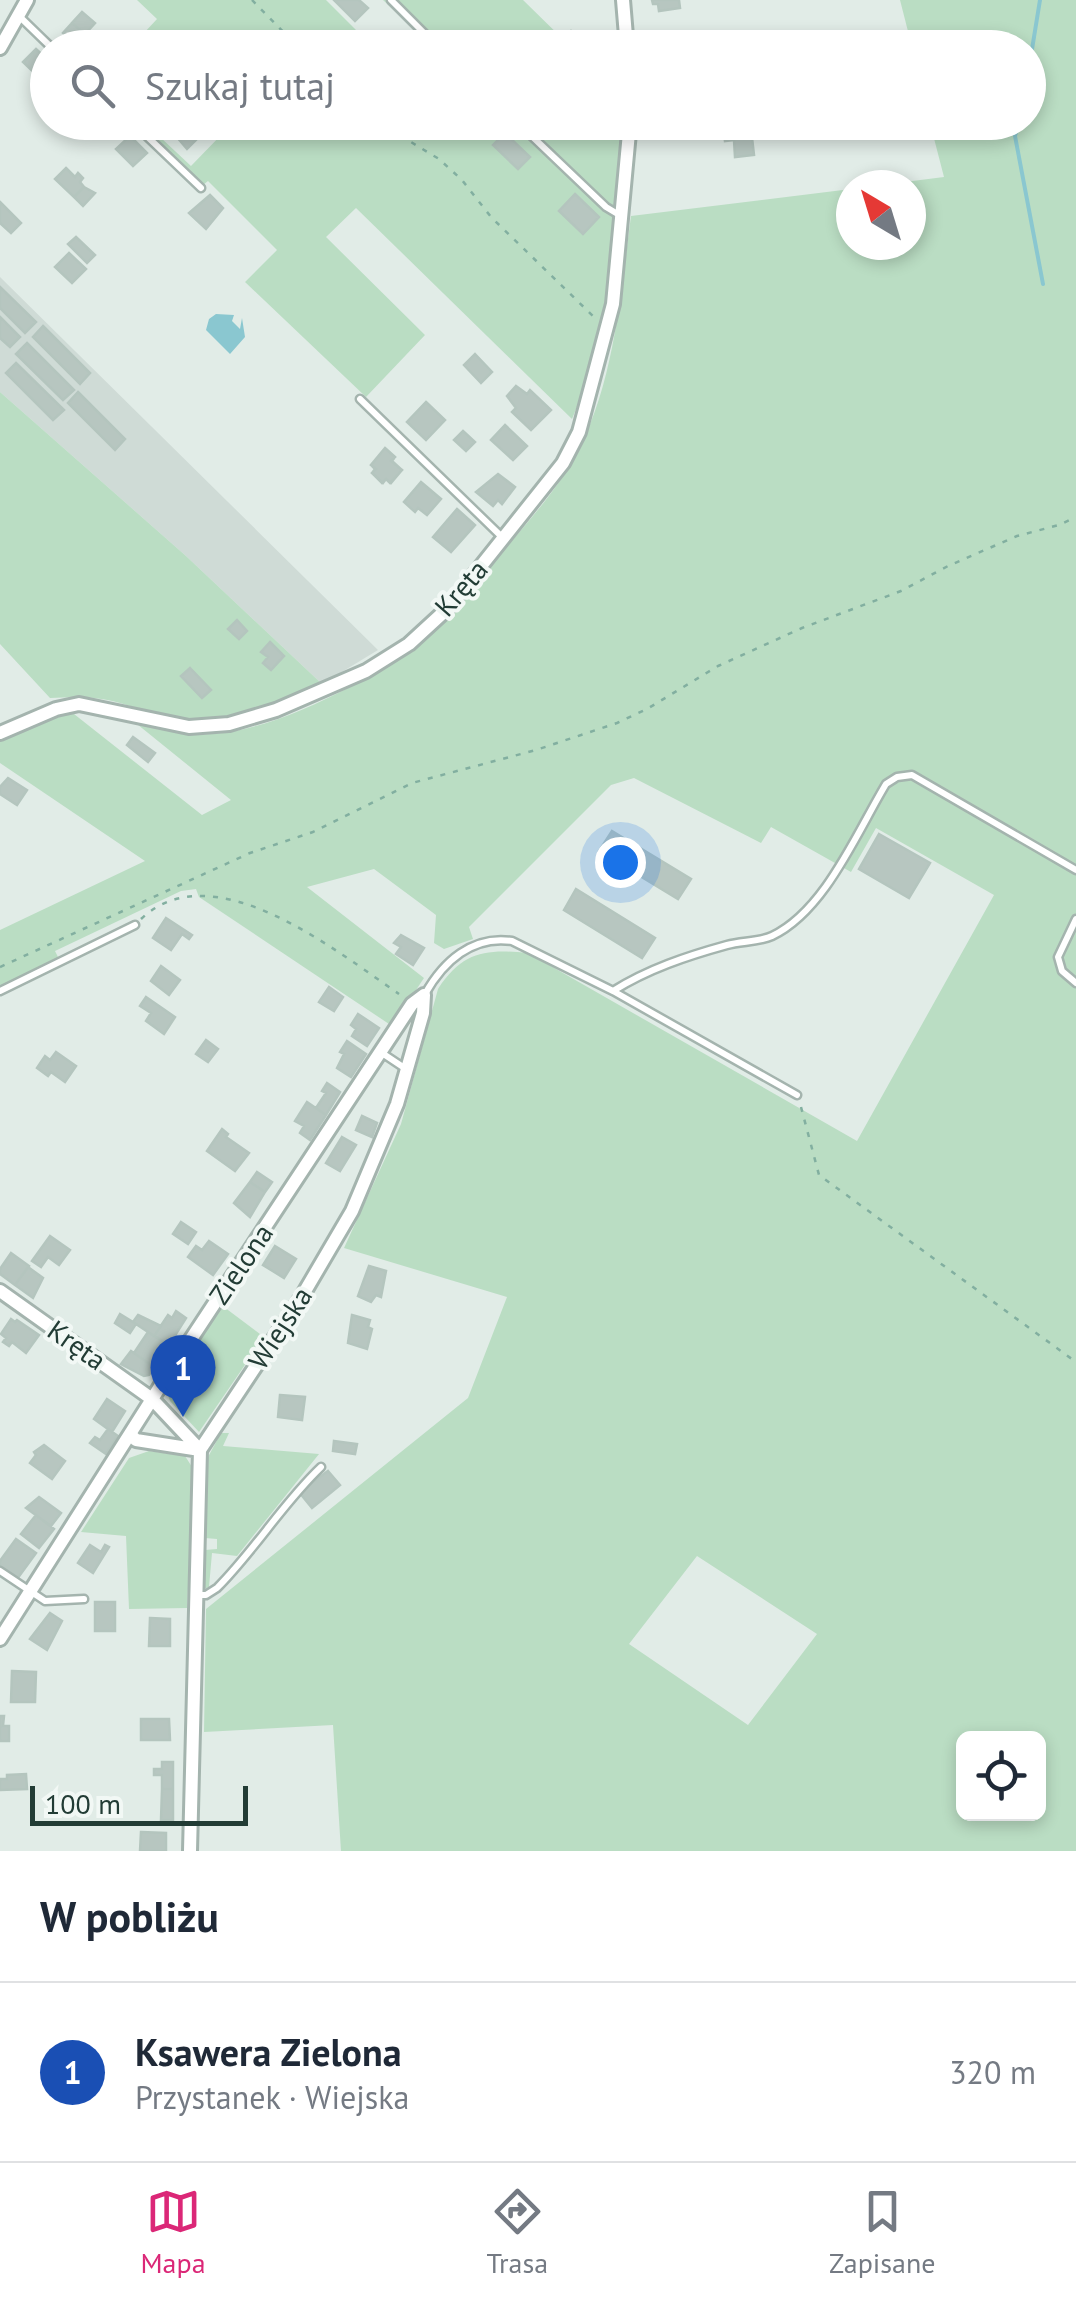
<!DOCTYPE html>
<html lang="pl">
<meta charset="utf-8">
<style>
body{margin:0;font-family:"PT Sans",sans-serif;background:#f2f2f3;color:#1f2937}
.controls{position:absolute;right:30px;bottom:30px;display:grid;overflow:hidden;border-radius:15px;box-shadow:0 5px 15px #0003}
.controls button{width:90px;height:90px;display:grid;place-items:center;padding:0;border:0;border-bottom:2px solid #e0e1e3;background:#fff;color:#1f2937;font:50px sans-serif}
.compass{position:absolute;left:836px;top:170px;width:90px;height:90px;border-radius:50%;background:#fff;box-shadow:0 5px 15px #0003;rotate:322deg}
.scale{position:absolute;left:30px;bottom:25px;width:218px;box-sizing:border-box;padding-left:10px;border:5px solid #223c35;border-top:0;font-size:28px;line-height:35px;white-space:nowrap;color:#223c35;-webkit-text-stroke:8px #f2f8f5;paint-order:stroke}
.you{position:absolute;left:620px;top:862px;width:35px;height:35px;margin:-25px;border:8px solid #fff;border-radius:50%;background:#1a73e8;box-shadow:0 0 0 15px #1a73e833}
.badge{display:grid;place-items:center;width:65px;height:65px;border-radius:50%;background:#db2777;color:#fff;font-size:32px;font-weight:700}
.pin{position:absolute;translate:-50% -82px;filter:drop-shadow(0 2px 5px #0008)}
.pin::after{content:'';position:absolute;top:52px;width:35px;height:30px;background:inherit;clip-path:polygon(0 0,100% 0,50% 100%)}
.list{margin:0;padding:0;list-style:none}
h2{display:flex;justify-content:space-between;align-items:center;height:130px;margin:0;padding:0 40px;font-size:42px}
h2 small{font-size:32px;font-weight:400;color:#747a83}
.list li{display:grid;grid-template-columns:65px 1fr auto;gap:30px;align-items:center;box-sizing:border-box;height:180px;padding:0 40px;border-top:2px solid #e0e1e3}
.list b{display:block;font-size:38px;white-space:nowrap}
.list p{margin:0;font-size:32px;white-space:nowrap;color:#747a83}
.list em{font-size:32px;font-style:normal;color:#747a83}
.icon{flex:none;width:55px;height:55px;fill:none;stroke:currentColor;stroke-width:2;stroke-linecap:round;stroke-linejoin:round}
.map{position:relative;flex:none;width:1076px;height:1851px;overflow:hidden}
.search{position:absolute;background:#fff;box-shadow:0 5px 15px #0003;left:30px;right:30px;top:30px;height:110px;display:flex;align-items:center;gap:25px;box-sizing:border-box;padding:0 35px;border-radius:55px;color:#747a83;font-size:38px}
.sheet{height:310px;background:#fff}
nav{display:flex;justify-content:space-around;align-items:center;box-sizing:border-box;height:140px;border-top:2px solid #e0e1e3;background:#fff;font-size:28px;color:#747a83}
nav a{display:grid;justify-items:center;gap:5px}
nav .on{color:#db2777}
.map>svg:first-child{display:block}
.built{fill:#cfdbd6}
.green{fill:#baddc3;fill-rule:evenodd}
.water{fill:#8ac7d0}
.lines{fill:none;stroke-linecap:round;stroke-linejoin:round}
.stream{stroke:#8ac7d0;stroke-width:4}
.building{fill:#b7c6c0;stroke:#b4c5be;stroke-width:2.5}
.lane-casing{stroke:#a4b4ae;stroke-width:11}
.street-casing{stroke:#a4b4ae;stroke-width:18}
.path{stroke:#82afa0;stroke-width:2.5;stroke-dasharray:5 8;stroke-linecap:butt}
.lane{stroke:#fff;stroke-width:6}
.street{stroke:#fff;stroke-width:12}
.labels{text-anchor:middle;stroke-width:8;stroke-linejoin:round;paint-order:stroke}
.street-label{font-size:28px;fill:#223c35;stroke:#f2f8f5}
</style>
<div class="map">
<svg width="1076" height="1851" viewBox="0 0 1076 1851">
<rect width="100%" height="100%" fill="#e1ece7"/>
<path class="built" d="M0 277 378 650 322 684 186 556 0 392Z"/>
<path class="green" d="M137 0H326L373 47H131L157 19Z
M383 0H523L571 47H433Z
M900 0H1076V1851H341L333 1725 204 1732 206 1609 468 1398 507 1297 344 1248 401 1124 438 989C463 951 486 949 528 953L857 1141 994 895 876 828 851 872 771 827 761 843 634 778 611 785 469 927 473 939 444 949 434 943 436 915 374 869 307 887 424 978 392 1026 199 897 196 889 181 891 55 951 59 959 0 988V930L145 861 0 763V739L65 714H74L202 815 231 800 132 720C154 726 176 733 199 734 264 738 378 678 427 636 455 612 479 580 503 551 527 523 555 492 573 460 614 388 620 297 631 216L851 189V245H911V185H881L944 177 930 123 1028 122V48L912 47ZM697 1556 817 1634 748 1725 629 1644ZM964 1738H1038V1814H964Z
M125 123H145L191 166 224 132 214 123H623C617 223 613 326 572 419L356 208 326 237 425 335 366 397 245 282 277 250 208 181 198 189Z
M0 392 186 556 322 684C281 701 233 724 188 721 164 719 143 709 120 703 97 696 74 697 50 698L0 644Z
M220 1304 264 1337 199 1432 170 1401 168 1395 174 1380 171 1377Z
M221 1433H229L223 1446 319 1454 237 1556 212 1553 209 1587 204 1589 205 1550 217 1549V1539L205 1538 208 1457Z
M149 1451 185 1456 194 1470 187 1608 129 1609 126 1536 81 1532 129 1458Z"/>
<path class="water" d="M216 314 234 315 232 321 240 329 242 318 245 337 230 354 206 330 209 319Z"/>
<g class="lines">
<path class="stream" d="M1028 74 1040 0
M1019 122 1015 136 1043 284"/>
</g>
<path class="building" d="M334 0H359L368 8 355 21Z
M652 0H679L680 8 659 11 658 4H653Z
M82 12 95 23 85 34 72 23Z
M72 23 85 34 76 45 63 33Z
M571 31 588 48H575L565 38Z
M36 49 48 60V86L23 62Z
M164 122H197L205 131 187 149Z
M743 123 744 130 751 129 754 155 735 157 734 140 725 141 723 126Z
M505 133 530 157 518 169 493 145Z
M130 136 147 153 133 166 116 149Z
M66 168 75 177 78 173 83 178 80 182 84 187 74 197 55 179Z
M84 187 95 193 83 206 74 197Z
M575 194 599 217 583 234 559 211Z
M210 195 223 208 206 229 189 213Z
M0 202 21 223 11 233 0 223Z
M76 237 95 255 87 263 68 244Z
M69 253 86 269 72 283 55 267Z
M0 287 36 322 25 333 0 308Z
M0 317 20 337 10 347 0 338Z
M43 326 90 373 80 384 33 337Z
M27 343 74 390 63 400 16 354Z
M475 354 492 372 481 383 464 365Z
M16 363 64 410 53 420 6 373Z
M516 386 527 394 530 390 551 410 531 430 512 412 516 408 507 396Z
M78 392 125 439 115 450 68 403Z
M426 402 445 420 426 440 407 422Z
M505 425 527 446 513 460 491 440Z
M463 431 475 442 466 451 454 440Z
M385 448 395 457 392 461 402 470 390 483 386 479 382 483 372 473 376 469 371 465Z
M385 448 395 457 391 461 402 470 391 483 386 479 383 483 372 473 375 469 371 465Z
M498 474 515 487 502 504 498 500 493 506 476 492Z
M421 482 441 499 427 515 418 508 415 512 404 502Z
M457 509 475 525 451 552 433 537Z
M237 620 247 631 239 639 228 629Z
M270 642 284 656 271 670 263 663 268 657 261 652Z
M190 668 211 690 202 698 181 676Z
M133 737 155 753 148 762 127 745Z
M8 778 27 790 17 805 0 794V787Z
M612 831 691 879 678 899 599 851Z
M879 834 930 863 909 898 859 869Z
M576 889 655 938 642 958 564 910Z
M166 918 192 935 189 939 182 934 171 950 153 938Z
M401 935 424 948 413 965 396 954 401 947 394 943Z
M161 966 180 980 169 995 151 981Z
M329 987 343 997 334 1011 319 1002Z
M146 997 175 1017 164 1034 146 1021 151 1013 140 1006Z
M358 1014 379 1028 367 1046 352 1036 356 1029 351 1025Z
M206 1040 218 1049 208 1062 196 1054Z
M347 1041 366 1054 351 1077 337 1068 344 1054 340 1052Z
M56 1052 76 1066 65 1082 51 1072 48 1076 37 1068 45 1056 50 1060Z
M327 1083 340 1092 326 1115 316 1108 326 1093 322 1091Z
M307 1102 326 1115 310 1140 300 1133 304 1126 295 1121Z
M362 1116 377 1123 372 1137 356 1130Z
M222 1129 228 1134 226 1137 249 1153 235 1171 207 1151Z
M342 1137 356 1145 340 1171 326 1163Z
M257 1172 272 1182 265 1192 250 1182Z
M250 1182 265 1192 250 1217 234 1203Z
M181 1222 196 1232 188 1244 173 1234Z
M50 1236 70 1250 59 1265 48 1257 41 1267 32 1261Z
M209 1241 228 1254 213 1275 188 1257 196 1246 202 1250Z
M275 1246 296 1259 284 1278 263 1265Z
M11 1253 29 1266 15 1285 0 1274V1269Z
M369 1266 386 1271 381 1297 376 1295 371 1302 358 1296Z
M28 1267 43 1278 33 1298 15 1285Z
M176 1311 186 1318 169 1345 154 1336 168 1315 172 1318Z
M120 1314 136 1324 130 1333 115 1323Z
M138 1315 161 1326 154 1336 133 1322Z
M352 1315 370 1320 368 1327 372 1329 367 1349 348 1343Z
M11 1319 15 1322 17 1320 39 1335 26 1353 12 1342 9 1346 3 1342 6 1338 1 1334Z
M148 1332 169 1345 154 1367 134 1353Z
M131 1351 154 1367 149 1375 144 1376 121 1364Z
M280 1395 305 1397 302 1420 278 1417Z
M107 1399 125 1411 112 1432 94 1419Z
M108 1429 118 1436 106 1454 90 1443 95 1437 100 1440Z
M334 1441 357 1444 355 1454 333 1451Z
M44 1445 65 1461 52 1479 30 1463 36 1455 34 1452Z
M328 1471 340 1485 312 1508 299 1492Z
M39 1497 61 1513 51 1526 26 1508Z
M36 1515 54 1529 39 1548 21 1534Z
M16 1539 36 1553 17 1579 0 1568V1561Z
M90 1545 101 1552 105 1545 109 1547 93 1573 78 1563Z
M95 1602H115V1631H95Z
M50 1613 62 1621 47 1650 30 1639Z
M150 1618 170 1619V1646H149Z
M12 1671 36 1672 35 1702H11Z
M0 1716H4L3 1726H9V1741H0Z
M141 1719H169L170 1740H141Z
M162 1762H173V1789H162V1775H154V1769H162Z
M26 1774 27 1789 0 1790V1779H7V1775Z
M162 1789H173V1820H161Z
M141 1832 166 1833V1851H140Z"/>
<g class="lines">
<g class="lane-casing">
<path id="lane" d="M391 0 439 48
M19 16 52 48
M132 122 201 188
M517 122 606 207 621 216
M360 399 503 538
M1076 919 1058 957 1062 971 1076 983
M0 991 135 925
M613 991C648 969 687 956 727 945 741 941 759 942 772 936 825 911 857 832 886 784L897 777 912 775 1076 870
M425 994C443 962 472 935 512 941L613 991 797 1095
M382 1053 406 1069
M0 1571 45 1601 84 1599
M197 1595H206L217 1588C255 1550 283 1503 321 1467"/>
</g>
<g class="street-casing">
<path id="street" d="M623 0 627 48
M0 48 27 0
M0 733 56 709 79 704 189 727 229 724 276 710 366 671 409 644 446 610 563 463 579 432 613 304 630 122
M0 1291 152 1399 200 1450
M130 1434 136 1440 200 1450
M0 1639 166 1377 412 1004 424 995
M190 1851 200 1450 301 1298 352 1211 397 1104 423 1013 424 995"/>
</g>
<path class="path" d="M252 0 299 48
M378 122 439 159 462 180 491 217 594 317
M141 919C213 851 336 951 399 994
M0 967 250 853 313 832 412 783 536 750 617 723 647 709 718 666 802 628 901 591 948 566 1017 536 1059 525 1076 517
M801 1107 819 1175 1076 1362"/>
<use href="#lane" class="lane"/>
<use href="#street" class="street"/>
</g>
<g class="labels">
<g class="street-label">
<text transform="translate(461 588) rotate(-49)" y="10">Kręta</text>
<text transform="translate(241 1264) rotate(-56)" y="10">Zielona</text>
<text transform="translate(280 1328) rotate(-57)" y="10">Wiejska</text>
<text transform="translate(77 1345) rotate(35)" y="10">Kręta</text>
</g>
</g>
</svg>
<div class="controls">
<button><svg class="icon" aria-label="locate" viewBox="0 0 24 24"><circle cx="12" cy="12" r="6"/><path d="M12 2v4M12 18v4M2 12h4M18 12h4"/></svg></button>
</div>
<svg class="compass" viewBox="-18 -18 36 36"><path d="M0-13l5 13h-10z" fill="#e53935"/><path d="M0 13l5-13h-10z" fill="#747a83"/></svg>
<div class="scale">100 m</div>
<div class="you"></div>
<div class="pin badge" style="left:183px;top:1417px;background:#1a4fb4">1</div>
<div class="search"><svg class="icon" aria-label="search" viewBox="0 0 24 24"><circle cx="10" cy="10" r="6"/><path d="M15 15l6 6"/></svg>Szukaj tutaj</div>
</div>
<section class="sheet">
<h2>W pobliżu<small></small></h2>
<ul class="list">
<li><span class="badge" style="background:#1a4fb4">1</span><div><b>Ksawera Zielona</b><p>Przystanek · Wiejska</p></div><em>320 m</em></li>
</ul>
</section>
<nav>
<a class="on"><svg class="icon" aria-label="map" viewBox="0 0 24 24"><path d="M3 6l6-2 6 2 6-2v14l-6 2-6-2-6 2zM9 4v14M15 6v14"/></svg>Mapa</a>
<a><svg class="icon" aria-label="directions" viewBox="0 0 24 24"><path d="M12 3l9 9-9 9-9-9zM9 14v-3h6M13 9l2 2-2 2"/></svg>Trasa</a>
<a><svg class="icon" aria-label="saved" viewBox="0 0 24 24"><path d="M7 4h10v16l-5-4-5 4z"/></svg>Zapisane</a>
</nav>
